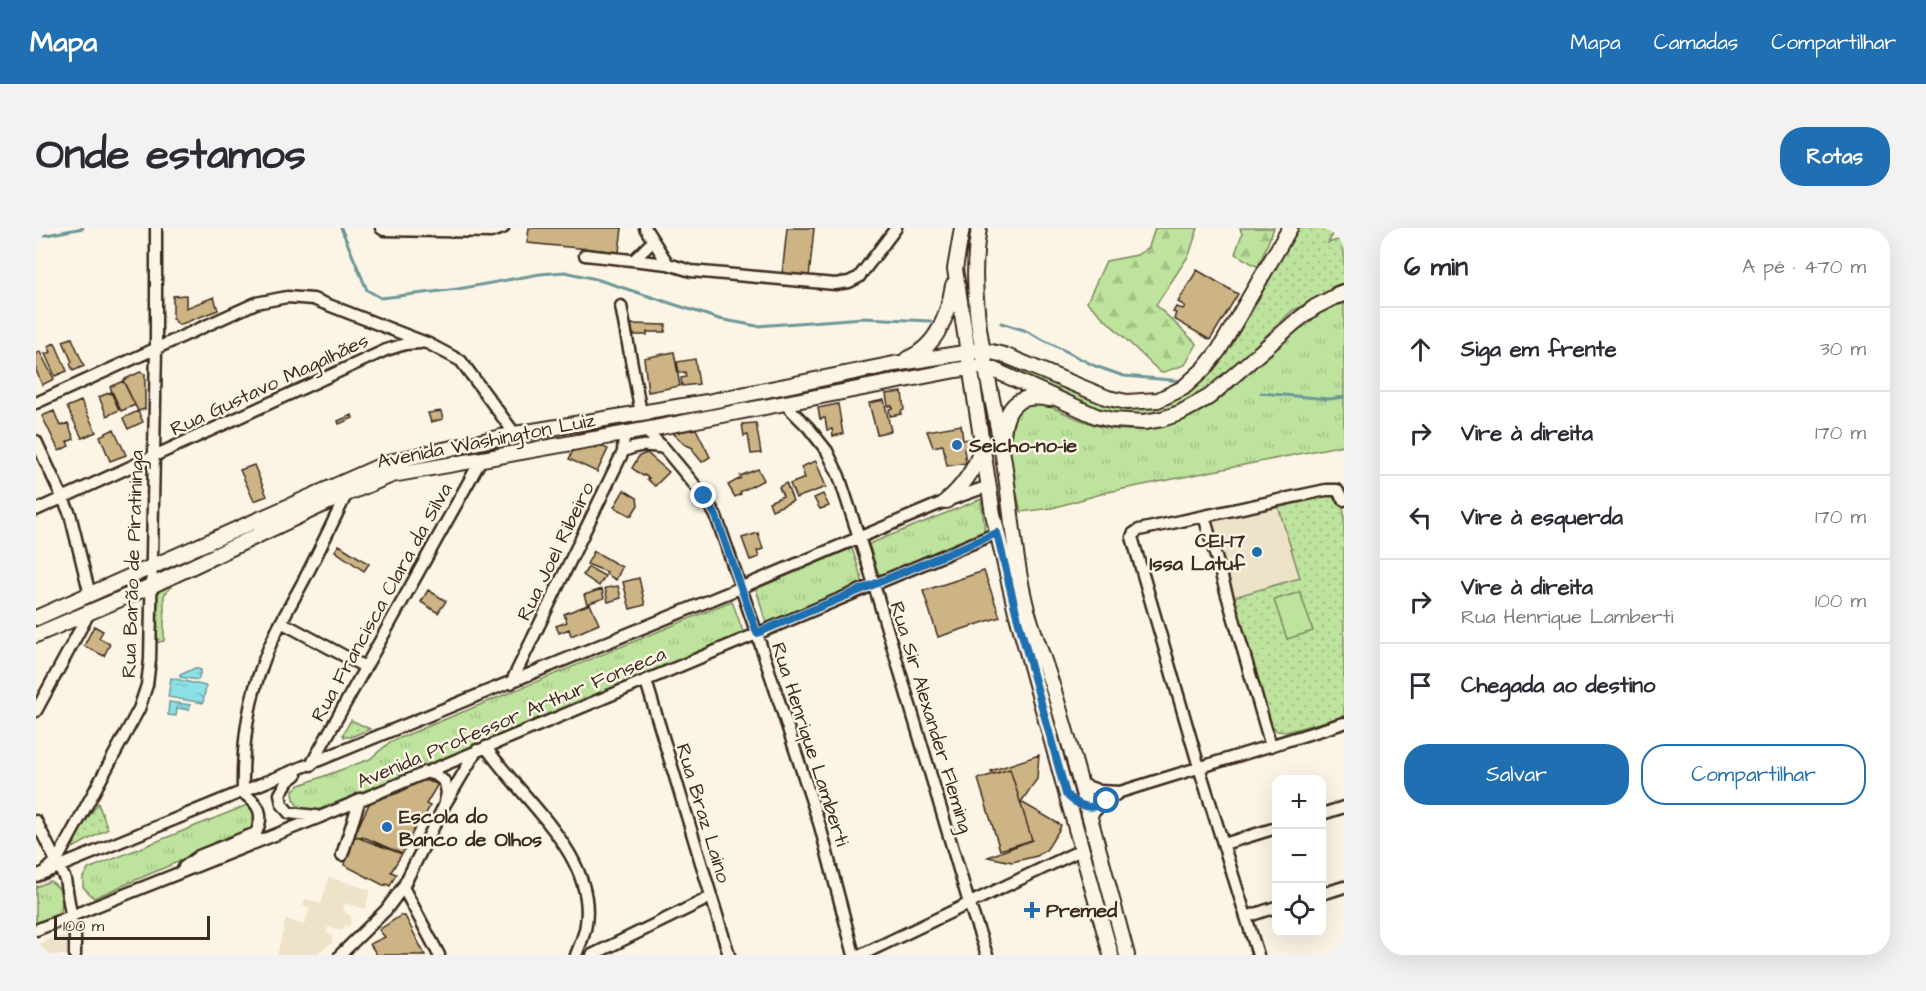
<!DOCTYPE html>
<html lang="pt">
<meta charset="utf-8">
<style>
body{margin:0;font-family:"Architects Daughter",sans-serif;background:#f2f2f3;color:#2b2b33}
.controls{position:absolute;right:18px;bottom:18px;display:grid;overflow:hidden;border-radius:12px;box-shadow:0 6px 24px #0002}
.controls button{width:54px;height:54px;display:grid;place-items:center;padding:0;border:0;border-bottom:2px solid #e1e1e2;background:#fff;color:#2b2b33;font:30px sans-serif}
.scale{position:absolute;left:18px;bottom:15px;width:156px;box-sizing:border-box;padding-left:6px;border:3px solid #3b2a1e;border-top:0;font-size:16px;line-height:21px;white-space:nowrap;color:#3b2a1e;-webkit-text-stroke:4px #fcf5e5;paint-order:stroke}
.stop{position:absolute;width:18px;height:18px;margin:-14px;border:4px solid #1f6fb2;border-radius:50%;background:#fff}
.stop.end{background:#1f6fb2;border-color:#fff;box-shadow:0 2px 6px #0008}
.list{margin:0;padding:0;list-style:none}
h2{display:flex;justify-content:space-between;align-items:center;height:78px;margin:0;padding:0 24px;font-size:26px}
h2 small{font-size:20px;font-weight:400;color:#7c7c81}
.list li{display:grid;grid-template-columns:39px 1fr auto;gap:18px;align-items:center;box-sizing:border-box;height:84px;padding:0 24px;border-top:2px solid #e1e1e2}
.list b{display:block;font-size:22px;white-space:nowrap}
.list p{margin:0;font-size:20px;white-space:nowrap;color:#7c7c81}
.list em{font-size:20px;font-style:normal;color:#7c7c81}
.actions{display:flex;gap:12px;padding:18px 24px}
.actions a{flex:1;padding:14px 0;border:2px solid #1f6fb2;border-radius:24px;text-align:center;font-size:21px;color:#1f6fb2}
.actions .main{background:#1f6fb2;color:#fff}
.icon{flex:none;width:33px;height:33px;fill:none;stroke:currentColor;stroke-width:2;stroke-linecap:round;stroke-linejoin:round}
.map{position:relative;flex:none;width:1308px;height:727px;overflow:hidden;border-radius:24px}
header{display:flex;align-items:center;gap:36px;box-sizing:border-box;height:84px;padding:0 30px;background:#1f6fb2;color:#fff}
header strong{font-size:28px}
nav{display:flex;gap:33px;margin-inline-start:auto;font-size:21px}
.intro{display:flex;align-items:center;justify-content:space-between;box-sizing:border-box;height:144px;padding:0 36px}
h1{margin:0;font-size:42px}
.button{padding:15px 27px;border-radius:24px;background:#1f6fb2;color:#fff;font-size:21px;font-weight:700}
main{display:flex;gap:36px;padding:0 36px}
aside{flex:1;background:#fff;border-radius:24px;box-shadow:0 6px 24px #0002}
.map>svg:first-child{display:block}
.built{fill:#eee2c8}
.grass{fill:url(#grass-tufts);stroke:#7c865e;stroke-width:1.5}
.forest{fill:url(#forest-firs);stroke:#7c865e;stroke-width:1.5}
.park{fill:url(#park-dots);stroke:#7c865e;stroke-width:1.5}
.garden{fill:#bde39d;stroke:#7c865e;stroke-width:1.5}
.water{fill:url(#water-ripples);stroke:#6d9797;stroke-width:1.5}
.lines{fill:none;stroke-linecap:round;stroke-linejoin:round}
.stream{stroke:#6d9797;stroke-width:3}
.building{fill:#cdb484;stroke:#3b2a1e;stroke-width:1.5}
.minor-casing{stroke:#3b2a1e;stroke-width:15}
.major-casing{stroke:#3b2a1e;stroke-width:18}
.highway-casing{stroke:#3b2a1e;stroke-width:21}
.minor{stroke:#fcf5e5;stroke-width:10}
.major{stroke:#fcf5e5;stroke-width:14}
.highway{stroke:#fcf5e5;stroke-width:16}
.route{stroke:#1f6fb2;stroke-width:8}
.poi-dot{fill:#1f6fb2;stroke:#fcf5e5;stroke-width:2}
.labels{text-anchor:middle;stroke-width:5;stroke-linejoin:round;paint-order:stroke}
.street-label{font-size:20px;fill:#3b2a1e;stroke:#fcf5e5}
.poi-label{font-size:20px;font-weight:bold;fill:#3b2a1e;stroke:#fcf5e5;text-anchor:start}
</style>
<header>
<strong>Mapa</strong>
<nav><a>Mapa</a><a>Camadas</a><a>Compartilhar</a></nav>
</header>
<div class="intro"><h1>Onde estamos</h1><a class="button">Rotas</a></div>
<main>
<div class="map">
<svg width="1308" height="727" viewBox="0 0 1308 727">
<defs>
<pattern id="grass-tufts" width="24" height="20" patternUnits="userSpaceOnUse" patternTransform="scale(1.5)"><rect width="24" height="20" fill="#bde39d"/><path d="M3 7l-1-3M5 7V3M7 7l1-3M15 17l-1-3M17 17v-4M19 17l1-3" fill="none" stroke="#a3c387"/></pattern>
<pattern id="forest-firs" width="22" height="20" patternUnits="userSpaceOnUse" patternTransform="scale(1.5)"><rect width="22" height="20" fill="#bde39d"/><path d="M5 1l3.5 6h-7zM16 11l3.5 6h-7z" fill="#a3c387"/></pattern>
<pattern id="park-dots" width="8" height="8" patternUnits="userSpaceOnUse" patternTransform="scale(1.5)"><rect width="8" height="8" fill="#bde39d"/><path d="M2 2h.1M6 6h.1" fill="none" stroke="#a3c387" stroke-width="1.8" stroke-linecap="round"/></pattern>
<pattern id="water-ripples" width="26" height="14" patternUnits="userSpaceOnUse" patternTransform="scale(1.5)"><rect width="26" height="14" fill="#8ee0e7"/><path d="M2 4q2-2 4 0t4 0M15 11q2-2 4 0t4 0" fill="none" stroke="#7bc0c6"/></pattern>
</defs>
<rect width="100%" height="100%" fill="#fcf5e5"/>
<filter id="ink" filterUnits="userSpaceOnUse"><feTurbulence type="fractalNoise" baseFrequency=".0167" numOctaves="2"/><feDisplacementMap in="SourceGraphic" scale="12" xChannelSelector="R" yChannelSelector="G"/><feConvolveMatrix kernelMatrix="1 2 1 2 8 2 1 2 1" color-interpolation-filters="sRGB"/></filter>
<g filter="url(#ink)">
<path class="built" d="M1242 278 1265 350 1198 369 1178 294 1181 290Z
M293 649 334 662 329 681 309 675 307 682 315 689 314 698 309 697 306 703 292 699 290 705 296 707V715L279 727H241L250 691 268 697 274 680 267 678 269 671 285 676Z
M19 709H29L33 712 35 718 32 727H0V717Z"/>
<path class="grass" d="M1308 74V217L1072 264 1016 280 985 284C980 261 966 207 979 187 984 178 993 176 1003 174 1023 182 1045 194 1066 199 1111 209 1155 195 1190 166 1213 147 1231 120 1256 102 1272 91 1290 81 1308 74Z
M945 271 949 304 847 347 842 345 833 316Z
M816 320 827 355 730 395 720 361Z
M696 373 709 409 279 583C264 583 257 578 257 562L264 557 334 531 354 514Z
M214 576 220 583 218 601 58 670 47 659V649L52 641Z
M14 653C29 662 26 670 25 685L0 695V659Z"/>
<path class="forest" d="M1119 0H1162L1153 27 1120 77 1161 116 1149 137 1125 145 1051 74 1070 33 1101 27 1113 19Z
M1204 0H1238L1222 39 1199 26 1206 6Z"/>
<path class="park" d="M1262 0H1301L1292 15 1308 10V55L1256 83 1172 162 1150 176 1129 185 1084 188 1061 183 956 135 957 131 963 130C995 144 1052 176 1085 179 1159 186 1188 131 1220 76 1234 50 1248 25 1262 0Z
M951 167 960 219 953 220 945 168Z
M1297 265 1303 270 1308 283V488L1250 504 1241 503 1235 496 1198 369 1264 350 1242 278Z
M140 353 128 367V413L119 415 121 362Z
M315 492 334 501 315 509H308L307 506Z
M62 575 72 601 37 620 41 606Z"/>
<path class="garden" d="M1264 364 1277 403 1251 411 1238 372Z"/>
<path class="water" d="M159 440 165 442 162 452 144 449V447Z
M135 450 170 458 167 475 132 469Z
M133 474 154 477 153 482 141 480 140 488 132 487Z"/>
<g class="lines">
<path class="stream" d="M305 0 331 62 345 70 422 61 504 46 529 44 560 51 683 91 721 98 827 90 895 93
M0 9 47 0
M965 95 988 102 1059 138 1088 148 1147 153
M1225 165 1293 171 1308 169"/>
</g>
<path class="building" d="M493 0H586L583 24 491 15Z
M751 0H778L773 50 746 47Z
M1161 42 1202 66 1174 112 1138 91 1140 85 1137 84 1140 79 1147 81 1149 78 1142 74Z
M150 67V80L178 69 182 82 143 97 137 91V68Z
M595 96 630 97 629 104H611V107H597Z
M36 110 48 138 37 143 34 135 36 134 27 113Z
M19 115 31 143 19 148 9 126 15 124 12 118Z
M4 124 18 151 6 157 0 142V125Z
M638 124 644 158 612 164 608 130Z
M659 131 663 156 646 158 645 150 650 149 649 144 643 145 641 134Z
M104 144 109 146V181L102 183 87 152Z
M87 153 99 177 85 183 74 159Z
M75 164 83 182 71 188 63 169Z
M866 164 868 182 865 183V186L854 188 853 181 857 180 856 178H852L850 166Z
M848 172 855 203 841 206 833 175Z
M45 173 60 204 46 210 31 179Z
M802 176 807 206 797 208 796 201 791 202 789 190 784 191 782 180Z
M18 183 24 198 32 195 38 211 31 214 33 218 23 223 6 188Z
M102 183 107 194 92 201 87 190Z
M405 183 407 191 395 194 392 185Z
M316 187 317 190 303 196 302 193Z
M720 195 725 225 715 226 712 207 708 208 706 196Z
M925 197 927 212 933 211 935 218 928 221 930 235 911 238 907 217 897 219 891 203Z
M78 201 90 227 74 233 64 208Z
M660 201 674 229 666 234 657 223V220L648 216 637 205Z
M561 216 572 221 561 244 533 231 538 221 543 222 544 219 553 220 555 218 560 220Z
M611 225 633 244 619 258 611 251 613 250 608 247 607 248 596 240 603 228Z
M780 233 790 259 760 270 754 256 769 250 765 239Z
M218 237 231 268 218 273 204 242Z
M722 241 728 252 704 264 705 266 699 269 692 257 705 250 704 248Z
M750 255 757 273 736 282 733 274 747 268 743 259Z
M588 262 601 270 602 277 595 288 578 279Z
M787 266 793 278 784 281 778 270Z
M722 305 727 321 721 323 723 329 714 332 706 310Z
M303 317 333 336 328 343 299 323Z
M558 323 586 339 580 352 570 346 571 344 551 336Z
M552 339 569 348 563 358 547 347Z
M948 343 964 389 902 409 887 363Z
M603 350 609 377 594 381 587 354Z
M582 358 585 370 572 374 569 360Z
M566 361 568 370 551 376 548 367Z
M392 362 410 373 402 385 385 374Z
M554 376 563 396 535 408 533 401 523 405 520 398 531 394 528 386Z
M58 398 67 403 63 410 74 416 68 428 48 418Z
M1003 527 1001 551 985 574 1025 597 1023 602 1011 621 1001 628 976 634 952 629 996 612 974 541 957 546 955 543Z
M974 541 996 612 964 622 942 551Z
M387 552 402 556 390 576 394 578 388 589 385 588 366 626 330 610 318 608 334 574 362 565Z
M318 608 366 626 355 644 360 646 354 658 350 656 349 658 308 637Z
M364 688H369L389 727H341L334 716 349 709 343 702Z"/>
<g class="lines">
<g class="minor-casing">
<path id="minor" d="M345 0 348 2 455 4 467 0
M609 0 632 36 655 43 799 56 813 54 823 49 860 0
M549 27 632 36
M598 32 617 13
M585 78 605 185
M747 174 772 199 791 223 803 248 833 340 933 675 951 727
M0 175 220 75 251 69 277 71 393 116 425 133 479 206
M609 202 628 220 668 268 680 288 723 412 784 598 818 727
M0 213 34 286 54 367
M587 224C601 216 613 217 628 220
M0 282 350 122 369 116 384 115
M1168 288 1235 518
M245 394 329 439
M610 453 693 727
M475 455 587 224 588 205
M0 483 53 385
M450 519C486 572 560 627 550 696 549 706 544 717 540 727
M275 537 446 230
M388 544 400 547 409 554 411 565 409 574
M260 547 252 553 244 566 246 576 253 585 280 588
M1045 556 1064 563 1084 564 1066 576 1053 589
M1084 564 1308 495
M207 565C206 522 211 478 226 438 236 408 253 380 268 352 283 323 297 294 311 265
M1286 586 1308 579
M0 593 29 651 39 709V727
M1188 616 1240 600
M306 627 324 571
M148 639 163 628 220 605C229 586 223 576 207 565
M11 642 21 632 103 481 111 457 114 432 120 120V0
M0 648 704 360 910 273 953 258
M367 659 403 727
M1286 666 1308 659
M1210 689 1240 679
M0 702 284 589 961 305
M304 727 350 682 367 659 408 578 441 522
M556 727 675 669
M825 727 1045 622
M1222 727 1163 539 1096 309 1097 306 1103 302 1290 262H1301L1308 272"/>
</g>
<g class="major-casing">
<path id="major" d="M926 0 919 41 957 286 980 384 1075 727
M943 0C930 72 952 145 965 216 975 270 977 328 991 382 1000 412 1012 442 1021 473 1046 557 1068 642 1091 727
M871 131C902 118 912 87 917 57
M967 207C970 178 982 165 1013 171
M910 273C928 258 939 241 946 219
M0 390 353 234 479 206 671 174 858 136 947 122 968 127 1072 170 1091 174 1122 172 1147 160 1168 141 1183 122 1254 0
M0 407 115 358 303 269 356 247 609 202 920 142 949 138 1060 188 1076 192 1108 194 1126 191 1144 185 1173 169 1258 95 1279 79 1308 64"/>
</g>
<g class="highway-casing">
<path id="highway" d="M1302 67 1308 65"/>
</g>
<use href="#minor" class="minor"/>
<use href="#major" class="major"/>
<use href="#highway" class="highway"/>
</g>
</g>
<g class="lines" filter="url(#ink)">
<path class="route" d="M668 268 680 288 721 405 961 305 980 384 1030 566C1041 578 1056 584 1071 573"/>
</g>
<g class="poi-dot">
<circle cx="921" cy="217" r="6"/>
<circle cx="1221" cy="324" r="6"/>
<circle cx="351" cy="599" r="6"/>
<path d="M993 673h6v6h6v6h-6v6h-6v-6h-6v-6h6z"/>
</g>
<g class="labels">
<g class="street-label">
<text transform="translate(233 156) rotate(-25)" y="7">Rua Gustavo Magalhães</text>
<text transform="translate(450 212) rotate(-11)" y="7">Avenida Washington Luiz</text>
<text transform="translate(519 323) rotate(-64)" y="7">Rua Joel Ribeiro</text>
<text transform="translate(96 336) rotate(-88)" y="7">Rua Barão de Piratininga</text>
<text transform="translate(345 374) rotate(-61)" y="7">Rua Francisca Clara da Silva</text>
<text transform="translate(475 489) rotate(-23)" y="7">Avenida Professor Arthur Fonseca</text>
<text transform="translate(896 489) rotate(73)" y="7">Rua Sir Alexander Fleming</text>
<text transform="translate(775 516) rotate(72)" y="7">Rua Henrique Lamberti</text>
<text transform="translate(668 585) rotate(73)" y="7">Rua Braz Laino</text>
</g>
<g class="poi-label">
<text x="933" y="224">Seicho-no-ie</text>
<text x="1209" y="319" text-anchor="end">CEI-17<tspan x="1209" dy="23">Issa Latuf</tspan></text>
<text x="363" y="595">Escola do<tspan x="363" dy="23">Banco de Olhos</tspan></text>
<text x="1010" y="689">Premed</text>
</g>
</g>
</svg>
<div class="controls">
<button>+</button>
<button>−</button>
<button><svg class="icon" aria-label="locate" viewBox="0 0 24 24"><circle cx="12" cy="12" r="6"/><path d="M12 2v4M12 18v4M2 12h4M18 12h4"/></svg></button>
</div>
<div class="scale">100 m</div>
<div class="stop" style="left:1071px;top:573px"></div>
<div class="stop end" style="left:668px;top:268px"></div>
</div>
<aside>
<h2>6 min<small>A pé · 470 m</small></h2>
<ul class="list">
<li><svg class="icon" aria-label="ahead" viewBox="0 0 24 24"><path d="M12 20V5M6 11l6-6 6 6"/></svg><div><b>Siga em frente</b></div><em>30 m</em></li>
<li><svg class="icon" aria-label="right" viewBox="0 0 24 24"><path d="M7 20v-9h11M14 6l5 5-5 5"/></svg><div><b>Vire à direita</b></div><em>170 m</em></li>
<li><svg class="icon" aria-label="left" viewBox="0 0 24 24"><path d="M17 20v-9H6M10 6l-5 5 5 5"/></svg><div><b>Vire à esquerda</b></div><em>170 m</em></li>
<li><svg class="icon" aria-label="right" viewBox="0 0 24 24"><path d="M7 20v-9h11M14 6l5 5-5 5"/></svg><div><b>Vire à direita</b><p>Rua Henrique Lamberti</p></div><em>100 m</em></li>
<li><svg class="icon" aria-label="arrive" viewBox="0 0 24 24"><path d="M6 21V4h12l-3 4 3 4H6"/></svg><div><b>Chegada ao destino</b></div></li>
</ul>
<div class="actions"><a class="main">Salvar</a><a>Compartilhar</a></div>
</aside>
</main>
